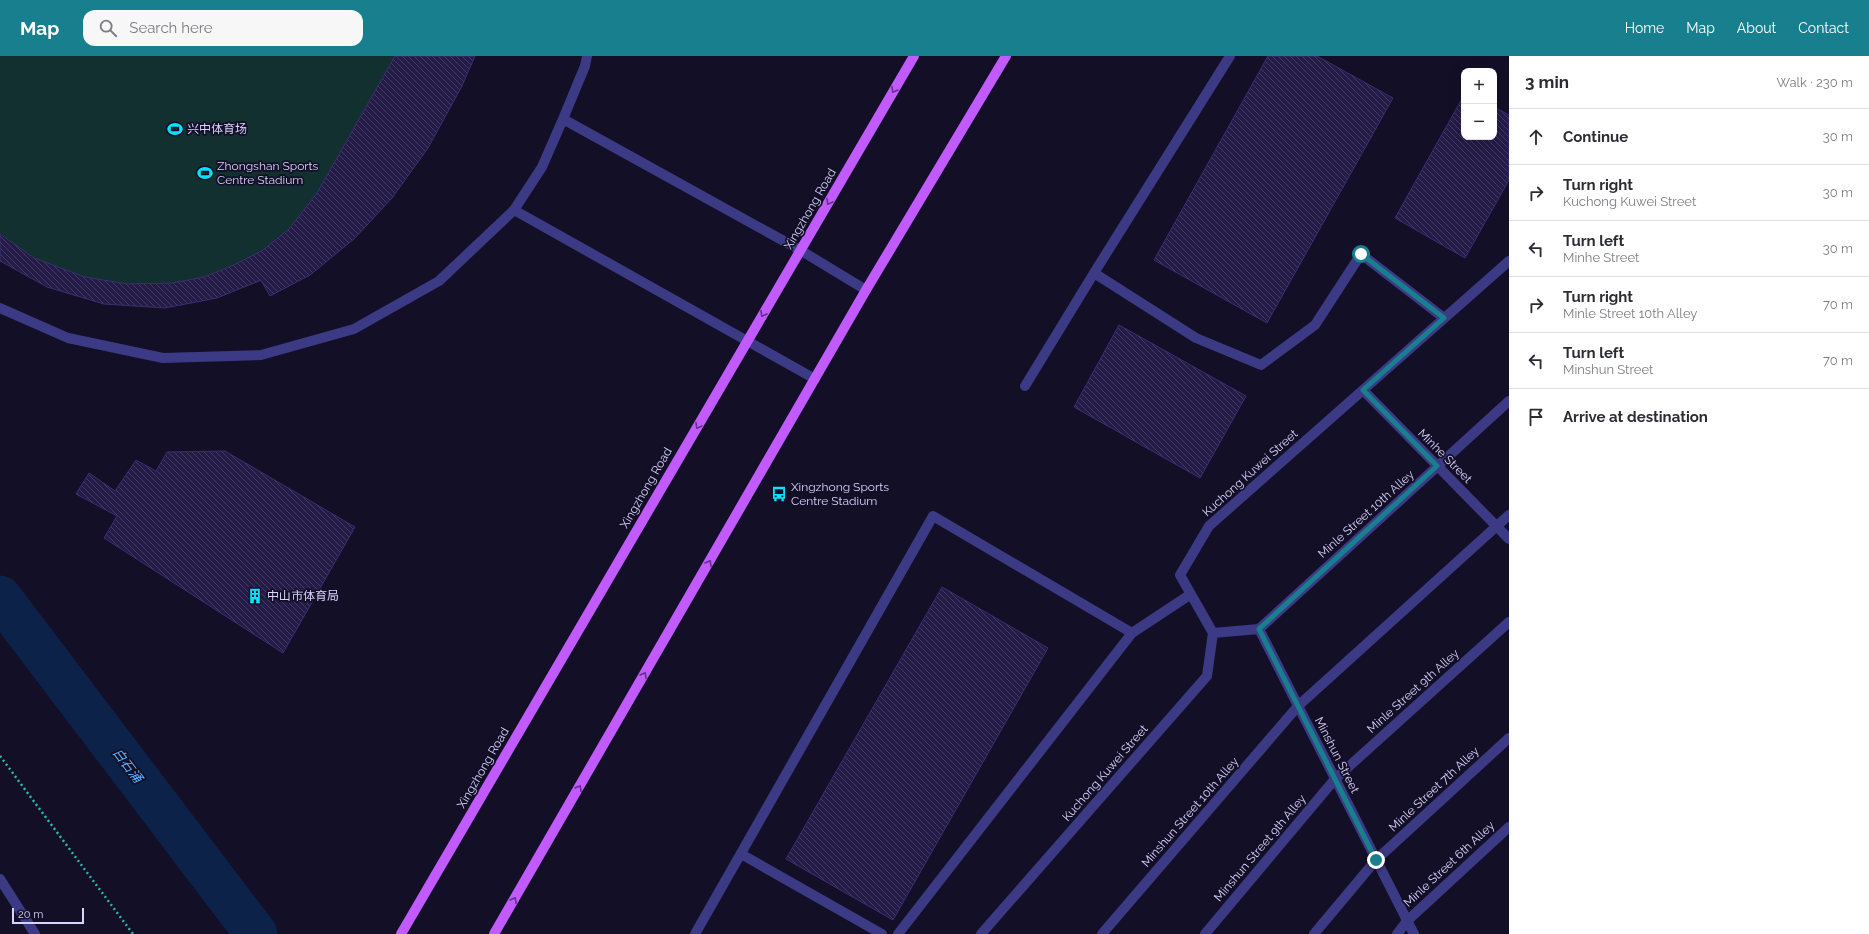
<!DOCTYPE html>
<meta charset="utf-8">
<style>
body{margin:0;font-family:Raleway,"Noto Sans SC",sans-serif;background:#f7f7f7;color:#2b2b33}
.controls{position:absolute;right:12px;top:12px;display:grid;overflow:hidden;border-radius:8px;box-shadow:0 4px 16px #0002}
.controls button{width:36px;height:36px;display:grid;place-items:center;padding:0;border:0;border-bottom:1px solid #e1e1e2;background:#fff;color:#2b2b33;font:20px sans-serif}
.scale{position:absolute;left:12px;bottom:10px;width:72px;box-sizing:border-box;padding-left:4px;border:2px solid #d9d4ff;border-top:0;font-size:11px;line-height:14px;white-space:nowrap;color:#d9d4ff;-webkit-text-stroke:3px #130f26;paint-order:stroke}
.stop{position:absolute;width:12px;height:12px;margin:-9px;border:3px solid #187f8f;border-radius:50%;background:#fff}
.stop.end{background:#187f8f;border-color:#fff;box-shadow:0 1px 4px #0008}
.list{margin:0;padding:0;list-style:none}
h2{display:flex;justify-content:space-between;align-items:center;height:52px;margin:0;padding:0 16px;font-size:17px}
h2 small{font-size:13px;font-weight:400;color:#7c7c81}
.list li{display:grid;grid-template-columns:26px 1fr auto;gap:12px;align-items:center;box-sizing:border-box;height:56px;padding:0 16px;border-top:1px solid #e1e1e2}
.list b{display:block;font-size:15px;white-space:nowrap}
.list p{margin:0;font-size:13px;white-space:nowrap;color:#7c7c81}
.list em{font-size:13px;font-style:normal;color:#7c7c81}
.icon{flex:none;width:22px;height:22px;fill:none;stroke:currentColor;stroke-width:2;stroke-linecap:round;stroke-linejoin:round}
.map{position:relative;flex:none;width:1509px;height:878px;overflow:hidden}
header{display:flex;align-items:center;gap:24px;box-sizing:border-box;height:56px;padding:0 20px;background:#187f8f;color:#fff}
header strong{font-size:19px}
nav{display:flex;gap:22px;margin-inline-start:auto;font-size:14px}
.search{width:280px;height:36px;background:#f7f7f7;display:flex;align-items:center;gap:10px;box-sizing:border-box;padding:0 14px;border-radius:12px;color:#7c7c81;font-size:15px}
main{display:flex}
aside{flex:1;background:#fff}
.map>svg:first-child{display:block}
.green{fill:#12302f}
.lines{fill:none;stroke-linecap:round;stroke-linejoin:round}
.river{stroke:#0c2248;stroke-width:43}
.building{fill:url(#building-back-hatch);stroke:#3b2d73}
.path{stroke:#2fb8b0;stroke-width:2.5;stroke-dasharray:2 3;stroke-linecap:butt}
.minor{stroke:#3d3a85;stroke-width:10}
.major{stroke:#c25bff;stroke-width:10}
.oneway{stroke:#623188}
.route{stroke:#187f8f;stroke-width:5}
.labels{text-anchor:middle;stroke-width:3.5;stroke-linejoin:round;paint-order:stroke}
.poi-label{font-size:12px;fill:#d9d4ff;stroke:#130f26;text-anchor:start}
.street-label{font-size:12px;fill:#d9d4ff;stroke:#130f26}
.water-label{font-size:13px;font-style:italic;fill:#62b6ff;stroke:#130f26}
</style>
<header>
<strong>Map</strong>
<div class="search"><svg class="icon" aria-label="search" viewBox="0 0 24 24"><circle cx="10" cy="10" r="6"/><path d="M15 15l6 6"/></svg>Search here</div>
<nav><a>Home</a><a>Map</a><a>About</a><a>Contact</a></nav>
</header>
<main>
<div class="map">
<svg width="1509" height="878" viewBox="0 0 1509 878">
<defs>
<pattern id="building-back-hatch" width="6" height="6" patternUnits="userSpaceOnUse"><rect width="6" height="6" fill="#241b47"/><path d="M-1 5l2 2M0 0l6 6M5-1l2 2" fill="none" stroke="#433b63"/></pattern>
</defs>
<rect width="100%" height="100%" fill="#130f26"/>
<path class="green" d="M0 0H475L428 92 392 142 354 183 310 219 270 240 261 225 217 242 165 252 104 248 47 231 0 205Z"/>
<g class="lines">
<path class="river" d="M0 541 256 878"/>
</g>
<path class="building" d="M395 0H475L462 30 428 92 392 142 354 183 310 219 270 240 261 224 217 242 165 252 104 248 47 231 0 205V178L34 202 85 221 128 228 172 227 204 221 234 209 263 194 289 173 317 137Z
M1268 0H1317L1393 42 1267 267 1154 204Z
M1464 39V81H1494V51L1509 59V124L1465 202 1395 162Z
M1119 269 1246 340 1200 422 1074 351Z
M225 395 355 471 283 597 104 482 117 460 76 438 89 417 115 435 136 404 156 415 167 396Z
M942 531 1048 592 893 864 786 803Z"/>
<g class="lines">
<path class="path" d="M0 700 133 878"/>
<path class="minor" d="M563 63 800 194 866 234
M514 154 815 323
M1094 217 1196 282 1261 309 1315 269 1361 198 1444 262
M0 252 68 282 163 302 261 299 354 273 439 225 514 154 542 111 563 63 585 10 587 0
M1025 330 1094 217 1230 0
M1363 334 1509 483
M1259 573 1509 345
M1213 577 1259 573 1414 878
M741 798 882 878
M0 823 35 878
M695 878 933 460 1132 577 1191 538
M898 878 1132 577
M981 878 1207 620 1213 577 1180 519 1209 470 1509 205
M1102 878 1298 650 1509 459
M1205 878 1335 723 1509 566
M1314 878 1376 804 1509 682
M1397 878 1407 865 1509 771"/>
<path class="major" d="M401 878 914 0
M494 878 866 234 1006 0"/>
</g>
<defs><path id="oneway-chevron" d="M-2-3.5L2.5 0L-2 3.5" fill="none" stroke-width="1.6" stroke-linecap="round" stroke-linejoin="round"/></defs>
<g class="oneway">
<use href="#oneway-chevron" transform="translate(894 34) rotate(120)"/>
<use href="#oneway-chevron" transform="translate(829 146) rotate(120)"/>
<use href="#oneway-chevron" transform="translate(763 258) rotate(120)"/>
<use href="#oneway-chevron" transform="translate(698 370) rotate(120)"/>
<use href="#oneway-chevron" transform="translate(709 507) rotate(-60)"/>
<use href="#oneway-chevron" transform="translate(644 619) rotate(-60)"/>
<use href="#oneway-chevron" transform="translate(579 732) rotate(-60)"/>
<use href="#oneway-chevron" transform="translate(514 844) rotate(-60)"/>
</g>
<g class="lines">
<path class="route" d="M1361 198 1444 262 1363 334 1437 410 1259 573 1376 804"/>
</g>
<defs>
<g id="stadium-bare" transform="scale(1.2)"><path d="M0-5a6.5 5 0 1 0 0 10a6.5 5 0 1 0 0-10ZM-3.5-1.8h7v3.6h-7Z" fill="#00e5ff" stroke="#130f26" stroke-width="2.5" paint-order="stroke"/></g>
<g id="bus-bare" transform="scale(1.2)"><path d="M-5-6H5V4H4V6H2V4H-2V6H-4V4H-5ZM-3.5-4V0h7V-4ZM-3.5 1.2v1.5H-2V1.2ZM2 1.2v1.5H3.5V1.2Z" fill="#00e5ff" stroke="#130f26" stroke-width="2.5" paint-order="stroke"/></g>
<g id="building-bare" transform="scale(1.2)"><path d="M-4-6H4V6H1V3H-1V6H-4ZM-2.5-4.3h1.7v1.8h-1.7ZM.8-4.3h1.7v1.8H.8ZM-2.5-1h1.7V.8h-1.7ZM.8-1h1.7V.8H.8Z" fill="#00e5ff" stroke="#130f26" stroke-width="2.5" paint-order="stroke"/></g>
</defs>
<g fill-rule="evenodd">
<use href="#stadium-bare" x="175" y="73"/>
<use href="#stadium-bare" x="205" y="117"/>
<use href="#bus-bare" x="779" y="438"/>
<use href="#building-bare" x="255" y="540"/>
</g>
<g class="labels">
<g class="poi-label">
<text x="187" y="77">兴中体育场</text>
<text x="217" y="114">Zhongshan Sports<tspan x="217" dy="14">Centre Stadium</tspan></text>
<text x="791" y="435">Xingzhong Sports<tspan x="791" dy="14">Centre Stadium</tspan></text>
<text x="267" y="544">中山市体育局</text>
</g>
<g class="street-label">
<text transform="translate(810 153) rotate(-60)" y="4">Xingzhong Road</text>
<text transform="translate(1445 400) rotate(45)" y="4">Minhe Street</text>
<text transform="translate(1250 417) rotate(-42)" y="4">Kuchong Kuwei Street</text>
<text transform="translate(646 432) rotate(-60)" y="4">Xingzhong Road</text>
<text transform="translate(1366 458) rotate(-42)" y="4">Minle Street 10th Alley</text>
<text transform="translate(1413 635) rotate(-42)" y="4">Minle Street 9th Alley</text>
<text transform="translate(1337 699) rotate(63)" y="4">Minshun Street</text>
<text transform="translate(483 712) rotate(-60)" y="4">Xingzhong Road</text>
<text transform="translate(1105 717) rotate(-49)" y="4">Kuchong Kuwei Street</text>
<text transform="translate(1434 733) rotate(-43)" y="4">Minle Street 7th Alley</text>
<text transform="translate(1190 756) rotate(-49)" y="4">Minshun Street 10th Alley</text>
<text transform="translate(1260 792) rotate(-50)" y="4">Minshun Street 9th Alley</text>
<text transform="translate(1449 808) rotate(-43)" y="4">Minle Street 6th Alley</text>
</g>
<g class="water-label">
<text transform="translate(128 709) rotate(53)" y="5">白石涌</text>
</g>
</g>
</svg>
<div class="controls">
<button>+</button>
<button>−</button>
</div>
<div class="scale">20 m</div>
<div class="stop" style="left:1361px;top:198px"></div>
<div class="stop end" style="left:1376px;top:804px"></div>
</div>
<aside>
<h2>3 min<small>Walk · 230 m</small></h2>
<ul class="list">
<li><svg class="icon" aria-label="ahead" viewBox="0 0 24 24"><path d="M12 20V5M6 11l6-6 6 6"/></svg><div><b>Continue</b></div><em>30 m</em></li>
<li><svg class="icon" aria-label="right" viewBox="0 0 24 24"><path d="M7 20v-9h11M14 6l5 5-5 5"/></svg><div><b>Turn right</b><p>Kuchong Kuwei Street</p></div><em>30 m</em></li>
<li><svg class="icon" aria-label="left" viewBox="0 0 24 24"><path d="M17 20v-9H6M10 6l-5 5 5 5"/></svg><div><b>Turn left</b><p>Minhe Street</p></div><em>30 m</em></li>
<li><svg class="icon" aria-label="right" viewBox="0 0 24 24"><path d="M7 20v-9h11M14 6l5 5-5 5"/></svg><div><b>Turn right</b><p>Minle Street 10th Alley</p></div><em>70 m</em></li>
<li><svg class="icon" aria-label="left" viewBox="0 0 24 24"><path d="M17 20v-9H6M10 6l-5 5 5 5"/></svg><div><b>Turn left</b><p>Minshun Street</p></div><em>70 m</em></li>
<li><svg class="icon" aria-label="arrive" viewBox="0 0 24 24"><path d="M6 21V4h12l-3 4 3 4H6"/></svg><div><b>Arrive at destination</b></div></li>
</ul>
</aside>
</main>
